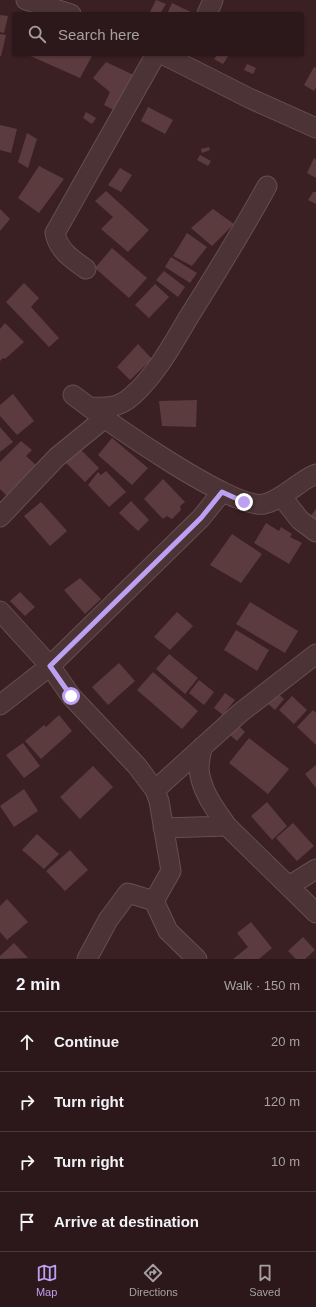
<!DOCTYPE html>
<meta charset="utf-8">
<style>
body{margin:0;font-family:Helvetica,sans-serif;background:#382527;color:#f1f3f6}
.stop{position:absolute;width:12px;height:12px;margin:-9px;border:3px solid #bca0f2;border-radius:50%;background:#fff}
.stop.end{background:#bca0f2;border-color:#fff;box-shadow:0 1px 4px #0008}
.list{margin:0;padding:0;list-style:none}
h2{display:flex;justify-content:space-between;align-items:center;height:52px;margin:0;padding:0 16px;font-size:17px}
h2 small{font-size:13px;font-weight:400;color:#a6a0a2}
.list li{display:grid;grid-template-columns:26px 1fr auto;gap:12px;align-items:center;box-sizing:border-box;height:60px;padding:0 16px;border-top:1px solid #483739}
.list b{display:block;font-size:15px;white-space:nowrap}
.list em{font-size:13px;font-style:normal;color:#a6a0a2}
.icon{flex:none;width:22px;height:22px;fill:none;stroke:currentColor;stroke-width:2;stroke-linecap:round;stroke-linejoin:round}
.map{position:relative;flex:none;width:316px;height:959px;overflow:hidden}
.search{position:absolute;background:#2c181a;box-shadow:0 1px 3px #0004;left:12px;right:12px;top:12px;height:44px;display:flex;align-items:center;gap:10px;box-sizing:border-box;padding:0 14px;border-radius:4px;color:#a6a0a2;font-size:15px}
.sheet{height:292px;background:#2c181a}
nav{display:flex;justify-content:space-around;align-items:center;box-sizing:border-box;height:56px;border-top:1px solid #483739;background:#2c181a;font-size:11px;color:#a6a0a2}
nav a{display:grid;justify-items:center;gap:2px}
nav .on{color:#bca0f2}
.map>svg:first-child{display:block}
.building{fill:#5c3b3f}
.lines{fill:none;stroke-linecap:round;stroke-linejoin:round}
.minor-casing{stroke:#664e51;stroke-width:21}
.minor{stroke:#4b3336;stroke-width:19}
.route{stroke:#bca0f2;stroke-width:5}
</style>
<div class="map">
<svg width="316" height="959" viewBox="0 0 316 959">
<rect width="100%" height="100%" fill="#3b2023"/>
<path class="building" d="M156 0 166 4 160 14H149Z
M172 3 195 14H167Z
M0 15 8 16 4 33 0 32Z
M0 34 6 35 1 56H0Z
M26 54H86L92 56 80 78Z
M218 54 229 55 223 64 214 59Z
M106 62 136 76 120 113 104 105 110 92 93 78Z
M247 64 256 68 253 74 244 70Z
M314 67 316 68V87L314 91 304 85Z
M148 107 173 120 165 134 141 121Z
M86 112 96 118 92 124 83 118Z
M0 125 17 129 11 153 0 150Z
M27 133 37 139 28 168 18 162Z
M209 147 210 150 202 153 201 149Z
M200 155 211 161 208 166 197 160Z
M314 158 316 160V178L307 173Z
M39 166 64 179 39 213 18 198Z
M120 168 132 175 121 192 108 185Z
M106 191 149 230 128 252 101 229 113 217 95 201Z
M313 192H316V204L308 200Z
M0 209 10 219 0 231Z
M213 209 234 224 212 246 191 228Z
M187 233 207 247 192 266 173 256Z
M112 248 147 278 129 298 95 268Z
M171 257 197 273 190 283 165 267Z
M164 271 185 287 178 297 156 280Z
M24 283 39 298 31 307 59 338 49 347 6 302Z
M155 284 169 297 149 318 135 305Z
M5 323 24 342 5 359 3 358 0 361V329Z
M138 344 152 359 130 380 117 367Z
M13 394 34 421 17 435 0 416V405Z
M197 400 196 427 162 426 159 401Z
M0 427 13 442 0 452Z
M112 438 148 468 132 485 98 455Z
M21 441 32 450 26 456 37 466 7 496 0 489V462Z
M77 446 99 468 85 482 63 460Z
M106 471 126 492 109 507 88 485 98 472 101 475Z
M163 479 185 502 180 506 181 510 172 519 167 516 163 519 144 499Z
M131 501 149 520 138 531 119 513Z
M41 502 67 531 50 546 24 516Z
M316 509V522L310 517Z
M266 523 279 531 281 527 292 534 290 537 302 543 289 564 254 543Z
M232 534 262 554 241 583 210 565Z
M80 578 101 599 85 614 64 590Z
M20 592 35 607 25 616 10 601Z
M250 602 298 631 285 653 236 624Z
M177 612 193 626 170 650 154 637Z
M236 630 269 650 257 671 224 650Z
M169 654 198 678 185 694 156 669Z
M119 663 135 681 108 705 92 687Z
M153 672 198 711 182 729 137 690Z
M199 680 214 692 204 705 189 693Z
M225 693 235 700 223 715 214 708Z
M277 693 284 699 275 710 267 703Z
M292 696 307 710 294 724 279 710Z
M313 710 316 713V745L297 727Z
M59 715 72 731 41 759 25 741 44 725 46 727Z
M238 725 245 732 237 741 229 734Z
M249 738 289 769 268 794 229 763Z
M23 743 40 766 24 778 6 755Z
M316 765V788L305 774Z
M93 766 113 787 80 819 60 797Z
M24 789 38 811 14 827 0 806Z
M267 802 287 826 272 840 251 816Z
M293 823 314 846 297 861 276 838Z
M37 834 59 854 44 869 22 850Z
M70 850 88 870 65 891 46 871Z
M7 899 28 922 7 940 0 932V906Z
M251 922 272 948 259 959H233L248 947 237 933Z
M303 937 315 950 305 959H296L288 951Z
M14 943 28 958 0 959V956Z"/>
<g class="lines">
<g class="minor-casing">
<path id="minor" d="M26 0 71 14
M207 14 213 0
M162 54 249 98 316 128
M86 269C73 260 58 250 55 233L156 54
M73 395C103 418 233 511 264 504 283 500 298 481 316 474
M89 407C106 408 119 408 132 396 157 374 173 343 190 315 217 272 243 230 267 186
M281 496 300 520 316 532
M0 517 57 457 105 418
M0 611 50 666 71 696 137 766 155 790 159 801 171 871 154 901 168 931 197 959
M0 705 50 666 201 518 222 492
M202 747C201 754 199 762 199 769 201 791 215 809 227 826
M155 790 240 713 316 654
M163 828 227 826 316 913
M289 886 316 869
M87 959 108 920 128 893 154 901"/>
</g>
<use href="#minor" class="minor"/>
</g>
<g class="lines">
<path class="route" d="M71 696 50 666 201 518 222 492 244 502"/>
</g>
</svg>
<div class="stop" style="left:71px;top:696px"></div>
<div class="stop end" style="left:244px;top:502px"></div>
<div class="search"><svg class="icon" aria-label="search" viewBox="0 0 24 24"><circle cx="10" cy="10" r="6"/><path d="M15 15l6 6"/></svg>Search here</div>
</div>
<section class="sheet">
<h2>2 min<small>Walk · 150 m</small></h2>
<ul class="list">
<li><svg class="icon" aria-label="ahead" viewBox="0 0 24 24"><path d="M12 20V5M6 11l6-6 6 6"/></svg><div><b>Continue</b></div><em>20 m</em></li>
<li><svg class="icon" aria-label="right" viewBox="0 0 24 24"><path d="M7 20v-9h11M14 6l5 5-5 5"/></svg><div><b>Turn right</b></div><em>120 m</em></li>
<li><svg class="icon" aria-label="right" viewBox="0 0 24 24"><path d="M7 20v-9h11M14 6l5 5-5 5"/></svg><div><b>Turn right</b></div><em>10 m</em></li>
<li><svg class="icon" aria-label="arrive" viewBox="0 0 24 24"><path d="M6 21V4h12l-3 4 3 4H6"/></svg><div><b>Arrive at destination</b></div></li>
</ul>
</section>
<nav>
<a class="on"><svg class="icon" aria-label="map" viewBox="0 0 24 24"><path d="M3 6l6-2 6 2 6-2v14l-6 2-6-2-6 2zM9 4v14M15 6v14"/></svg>Map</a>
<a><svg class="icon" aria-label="directions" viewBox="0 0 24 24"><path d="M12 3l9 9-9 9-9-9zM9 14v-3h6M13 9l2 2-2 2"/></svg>Directions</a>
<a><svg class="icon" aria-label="saved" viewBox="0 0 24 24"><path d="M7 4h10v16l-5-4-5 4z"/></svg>Saved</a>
</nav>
